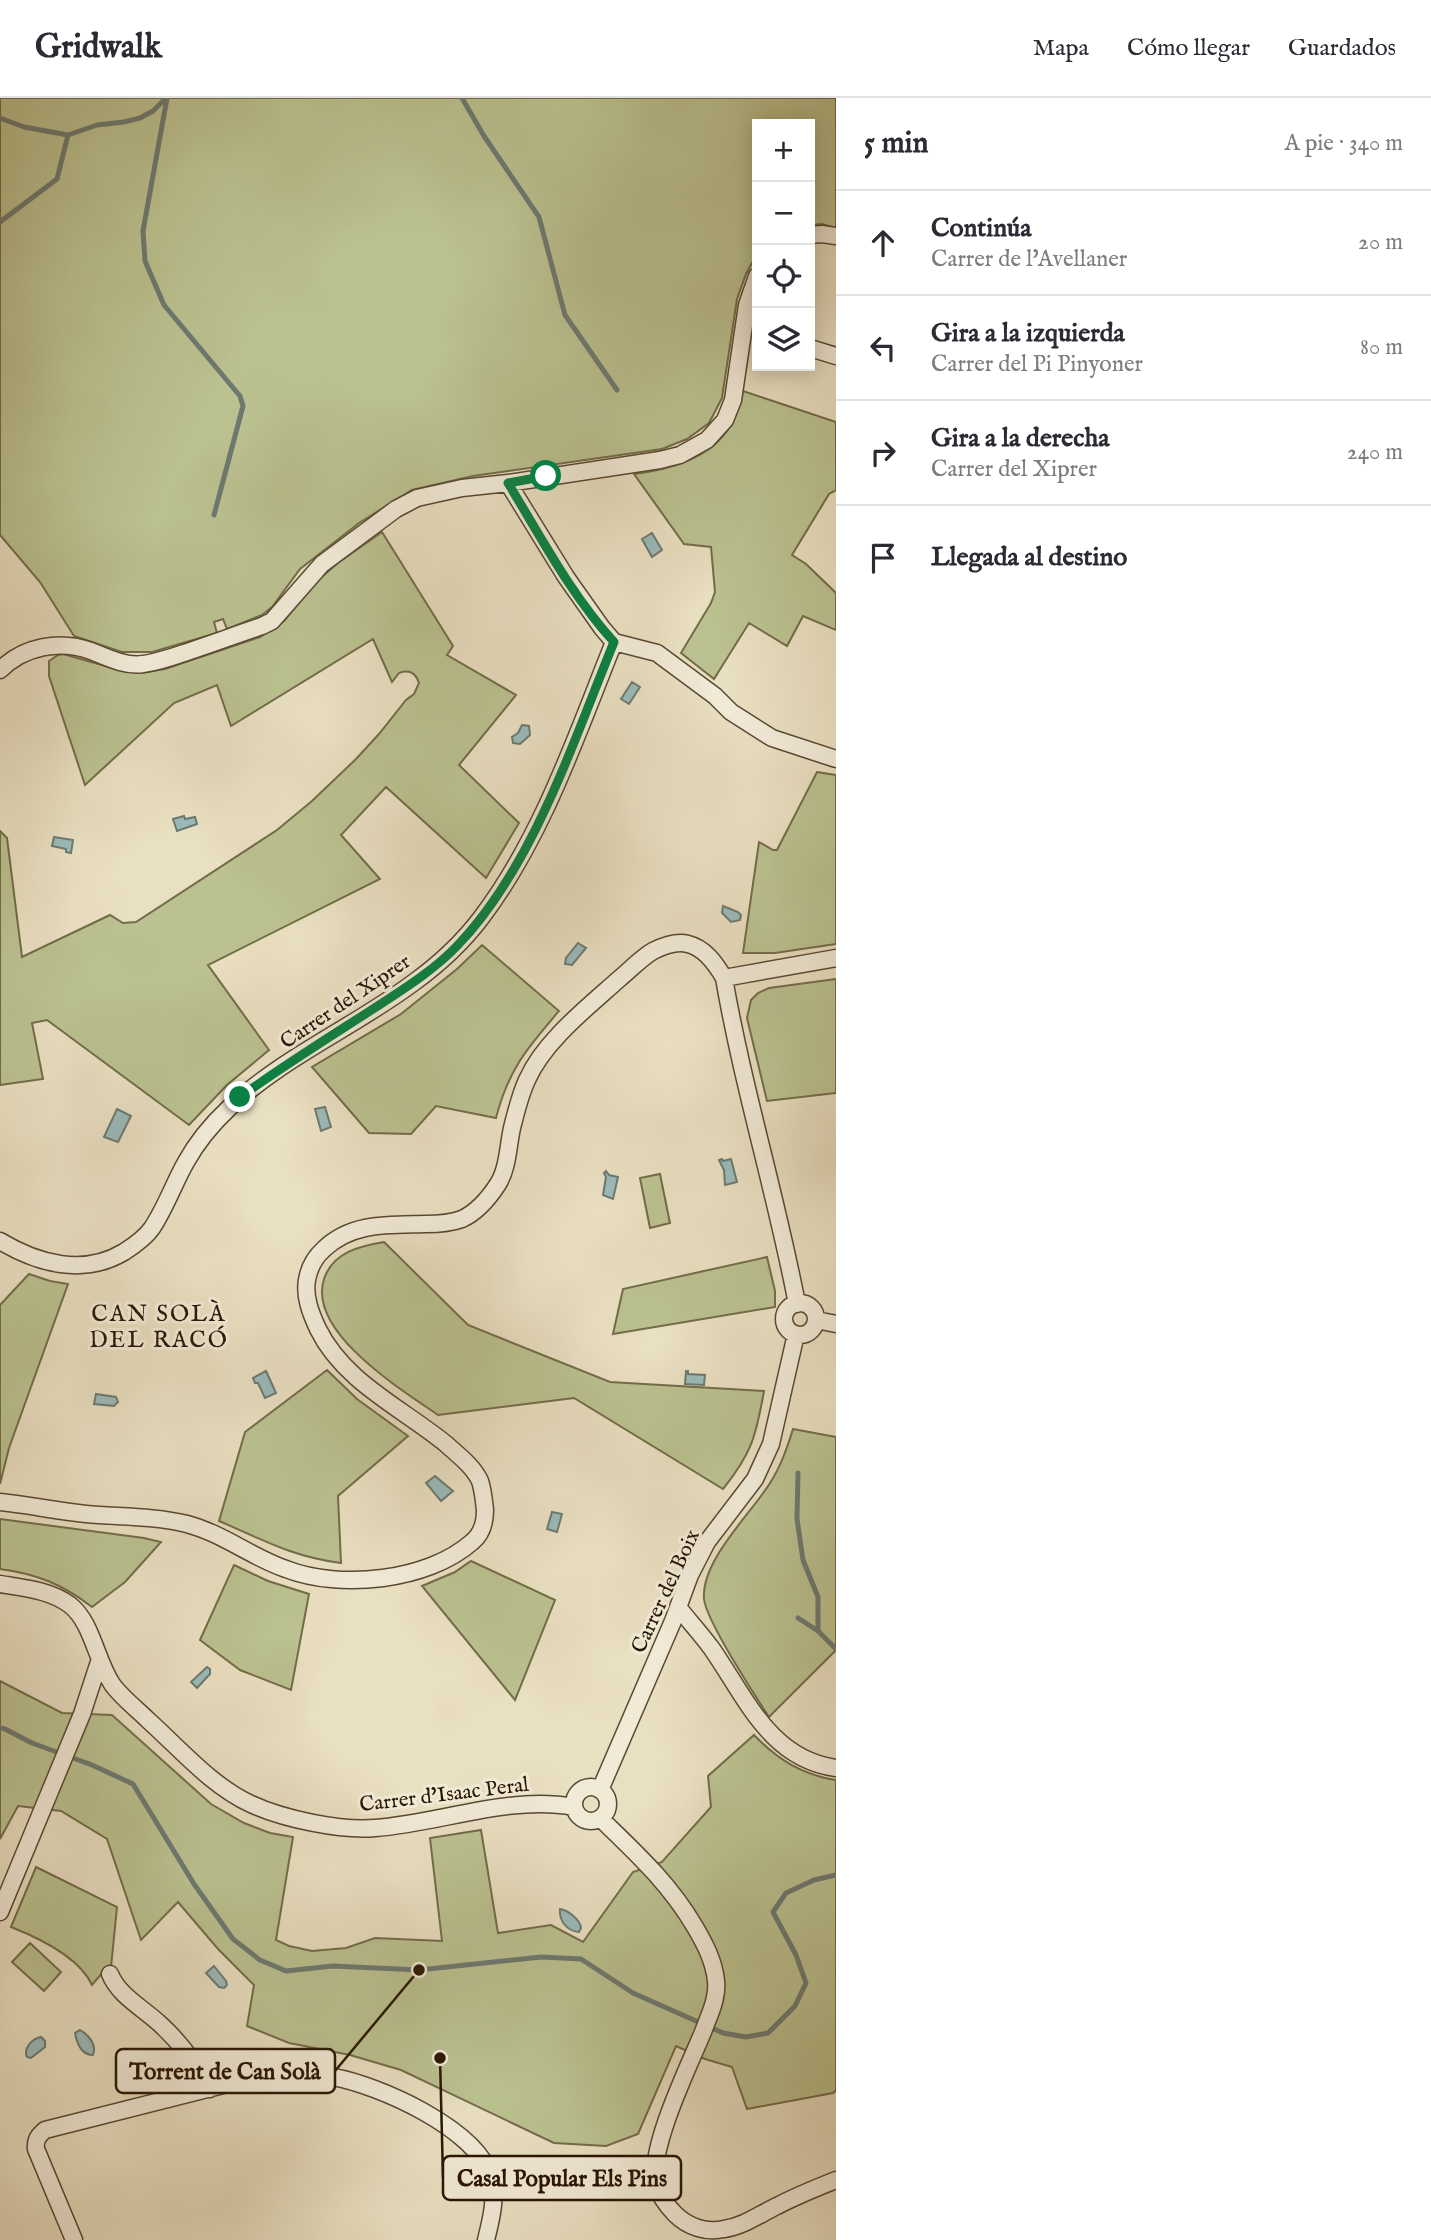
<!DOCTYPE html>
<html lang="es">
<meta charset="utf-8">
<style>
body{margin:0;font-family:"IM FELL English",serif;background:#f2f2f3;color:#2b2b33}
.controls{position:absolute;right:21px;top:21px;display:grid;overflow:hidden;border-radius:0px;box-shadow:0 4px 18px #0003}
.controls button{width:63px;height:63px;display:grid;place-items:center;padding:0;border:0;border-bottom:2px solid #e1e1e2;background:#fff;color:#2b2b33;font:35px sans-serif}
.stop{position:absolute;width:21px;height:21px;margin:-16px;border:5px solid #0b8043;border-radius:50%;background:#fff}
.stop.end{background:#0b8043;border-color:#fff;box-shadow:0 2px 7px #0008}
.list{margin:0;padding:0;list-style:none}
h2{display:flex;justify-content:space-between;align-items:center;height:91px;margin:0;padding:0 28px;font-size:30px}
h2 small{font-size:23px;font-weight:400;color:#7c7c81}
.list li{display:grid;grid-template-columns:46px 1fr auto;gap:21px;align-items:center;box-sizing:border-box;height:105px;padding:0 28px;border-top:2px solid #e1e1e2}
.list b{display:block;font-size:26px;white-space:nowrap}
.list p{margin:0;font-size:23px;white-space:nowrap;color:#7c7c81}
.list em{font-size:23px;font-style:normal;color:#7c7c81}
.icon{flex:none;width:38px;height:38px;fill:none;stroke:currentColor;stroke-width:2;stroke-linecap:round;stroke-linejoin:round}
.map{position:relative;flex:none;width:836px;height:2142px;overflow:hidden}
header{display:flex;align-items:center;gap:42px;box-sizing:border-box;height:98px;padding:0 35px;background:#fff;border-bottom:2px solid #e1e1e2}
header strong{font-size:33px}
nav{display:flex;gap:38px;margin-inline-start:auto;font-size:24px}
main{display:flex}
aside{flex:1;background:#fff}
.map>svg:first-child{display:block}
.green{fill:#bbc190;stroke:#726c49;stroke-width:2}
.water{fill:#9abbbb;stroke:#6d7971;stroke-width:2}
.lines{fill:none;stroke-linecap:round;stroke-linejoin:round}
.stream{stroke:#6d7971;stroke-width:5}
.street-casing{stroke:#594832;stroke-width:19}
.street{stroke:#f1ead7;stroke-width:16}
.route{stroke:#0b8043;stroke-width:9}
.labels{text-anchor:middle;stroke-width:6;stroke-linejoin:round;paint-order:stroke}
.street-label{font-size:21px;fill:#291602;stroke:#f1ead7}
.neighbourhood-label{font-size:23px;letter-spacing:2px;fill:#291602;stroke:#f1ead7}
.leader{fill:none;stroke:#291602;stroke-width:2.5}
.callout-dot{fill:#291602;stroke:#f1ead7;stroke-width:2.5}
.callout{fill:#f1ead7;stroke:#291602;stroke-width:2.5}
.callout-label{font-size:23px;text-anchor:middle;font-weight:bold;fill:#291602}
</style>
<header>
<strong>Gridwalk</strong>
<nav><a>Mapa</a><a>Cómo llegar</a><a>Guardados</a></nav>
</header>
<main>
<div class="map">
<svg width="836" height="2142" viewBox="0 0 836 2142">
<rect width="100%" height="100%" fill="#e9dfc1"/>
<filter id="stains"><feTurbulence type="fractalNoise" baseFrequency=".00286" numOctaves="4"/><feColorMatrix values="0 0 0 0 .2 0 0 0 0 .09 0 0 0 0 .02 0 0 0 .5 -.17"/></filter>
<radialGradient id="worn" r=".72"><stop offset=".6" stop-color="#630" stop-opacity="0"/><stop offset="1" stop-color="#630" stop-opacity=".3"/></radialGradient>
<path class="green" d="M0 0H836V130L822 126 810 127V26H757V156L746 176 737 201 722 300 709 325 687 341 662 351 473 378 412 392 359 425 300 471 272 509 262 517 227 531 223 521 214 524 217 535 152 554H122L74 538 40 484 0 437Z
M743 293 836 324V392L829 396 792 457 806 466 836 495V532L803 518 787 548 749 525 714 581 681 555 711 505 715 494 711 449 684 446 634 376C665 372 702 363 723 338 734 326 739 309 743 293Z
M382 434 453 548 447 557 516 597 459 667 519 725 486 780 386 689 341 737 380 781 208 867 269 952 227 987 189 1027 47 922 32 925 43 981 0 987V733L7 740 22 859 110 817 123 825 136 824 277 732 312 703 356 661 379 636 406 602 414 596 419 585C416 575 409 571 399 575L392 584 373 541 231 628 217 587 174 605 85 687 49 578V563L58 557 63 556 123 573 140 575 165 571 260 539 284 523 317 483 338 465Z
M817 674 836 677V846L775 855H743L759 744 773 752H777Z
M482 847 559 913C528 949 508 972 496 1020L436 1008 411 1036 369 1035 312 969 401 916 457 871Z
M836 881V995L767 1003 747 920 751 902 758 895 769 890Z
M660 1076 670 1125 650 1130 640 1080Z
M384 1144 468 1227 610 1284 764 1293C756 1338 752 1355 723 1391L574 1300 438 1317C402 1292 307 1234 324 1181 333 1154 360 1148 384 1144Z
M767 1159 775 1193V1209L613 1236 623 1191Z
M29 1176 50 1183 68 1186 9 1350 0 1386V1207Z
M327 1272 357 1301 408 1338 338 1398 341 1465C293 1459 263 1442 219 1423L245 1334Z
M793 1331 836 1339V1552L769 1619C755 1598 706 1522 704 1501 701 1462 751 1416 770 1385 781 1368 787 1350 793 1331Z
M0 1421 144 1440 161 1444 125 1484 92 1509C62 1486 37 1476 0 1471Z
M471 1463 555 1502 515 1602 422 1488 455 1474Z
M234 1467 268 1483 309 1496 291 1592 240 1572 200 1542Z
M0 1583 62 1615 112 1617 211 1706 244 1725 270 1735 293 1739 276 1842 289 1848 312 1853 346 1850 375 1840 442 1843 430 1740 481 1732 498 1835 551 1827 583 1844 633 1774 662 1764 711 1709 708 1678 754 1637C777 1661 802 1677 836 1682V1992L833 1995 747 2011 732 1969 705 1961 676 1948 638 2036 606 2048 554 2045 401 1972 350 1957 289 1945 247 1928 254 1887 218 1851 178 1804 141 1842 107 1741 61 1713 18 1708 0 1741Z
M36 1769 117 1809 111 1869 103 1874 92 1887C79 1859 39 1840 11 1829Z
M30 1845 61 1874 44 1893 12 1864Z"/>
<path class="water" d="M652 435 662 452 652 459 642 441Z
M632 584 640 589 629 606 621 601Z
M522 627 529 628 530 637 520 646 513 645 512 639 518 635Z
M184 718 185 721 195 719 197 726 177 733 173 721Z
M54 739 73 742 71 755 66 754V751L52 748Z
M723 808 738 814 741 817 740 822 731 824 722 815Z
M578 845 586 850 572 867 565 866 566 860Z
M325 1009 331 1029 321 1033 315 1011Z
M117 1011 131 1018 118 1044 104 1039Z
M722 1061 723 1063 731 1061 737 1084 725 1087 724 1072 719 1062Z
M606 1073 609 1077 618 1079 613 1101 603 1097 606 1079 604 1075Z
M266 1273 276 1295 265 1300 258 1285H255L253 1280Z
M686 1273H688V1276L705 1277 704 1287 685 1286Z
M96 1296 116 1299 118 1304 114 1308 94 1306Z
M435 1378 453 1393 441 1403 426 1385Z
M552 1414 562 1416 557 1434 547 1431Z
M207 1569 210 1571V1576L197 1590 191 1584Z
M560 1811C567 1812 580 1821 581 1830L579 1834C566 1833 559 1822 560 1811Z
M214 1868 226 1883 227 1887 224 1890 219 1889 206 1875Z
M80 1932C89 1937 97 1947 93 1957 82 1957 77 1946 75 1935Z
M41 1939 45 1943V1949L31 1960 27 1959C23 1950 32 1941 41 1939Z"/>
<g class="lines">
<path class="stream" d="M167 0 143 133 145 163 164 207 240 298 243 308 214 417
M462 0 484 38 539 119 565 217 617 292
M0 20 24 29 68 37
M68 37 97 27 124 24 140 20 153 13 166 0
M0 124 57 81 68 37
M798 1375 797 1421 803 1462 818 1499V1533
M798 1520 818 1533 836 1551
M0 1630 5 1631 32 1645 92 1667 133 1686 194 1786 233 1841 260 1862 286 1873 333 1868 419 1872 541 1859 581 1861 633 1895 723 1935 746 1939 768 1935 795 1908 806 1885 796 1857 773 1814 786 1795 814 1782 836 1777"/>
<g class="street-casing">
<path id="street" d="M810 137 822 136 836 138
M810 250 836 258
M508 385 566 479 602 530 614 544 657 555 715 598 731 614 772 640 836 661
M0 572C23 549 59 541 91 553 106 559 126 569 143 566 159 564 175 558 190 553 214 545 238 536 262 528L272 523 322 466 396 411 417 400 462 390 508 385 660 362 680 357 707 342 725 322 733 302 747 207 757 178
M724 880C743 990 776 1096 797 1206
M0 1143C38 1166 84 1178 124 1154 135 1147 145 1140 152 1130 166 1109 174 1085 186 1064 197 1044 212 1026 229 1010 283 959 354 929 413 885 438 867 462 845 481 820 542 740 577 636 614 544
M784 1221a16 16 0 1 1 32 0a16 16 0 1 1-32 0Z
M816 1222 836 1226
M0 1404C29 1407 57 1413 86 1416 120 1419 154 1418 187 1426 224 1436 251 1459 286 1471 340 1492 428 1483 472 1444 482 1436 485 1424 485 1412 484 1403 483 1392 480 1383 473 1368 458 1357 446 1346 402 1310 344 1284 318 1231 311 1216 304 1199 307 1182 309 1170 315 1159 324 1151 352 1124 389 1127 426 1126 438 1126 451 1125 462 1121 477 1114 489 1100 498 1086 508 1070 508 1048 512 1030 516 1014 520 997 527 982 544 943 588 909 619 881 630 872 641 860 653 853 663 848 677 843 688 846 705 850 716 866 724 880L836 860
M0 1486C24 1490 50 1492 70 1507 92 1524 96 1562 112 1586 121 1599 137 1611 149 1623 180 1651 213 1689 251 1706 283 1721 341 1733 375 1730 442 1725 508 1697 574 1709
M678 1509C689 1523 702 1537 712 1551 746 1600 770 1661 836 1670
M574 1706a17 17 0 1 1 34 0a17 17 0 1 1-34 0Z
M600 1692 673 1523 690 1477 707 1444 755 1381 771 1346 796 1236
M601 1721C637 1756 669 1785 695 1829 705 1846 714 1863 716 1883 718 1901 709 1917 703 1934 689 1968 648 2051 656 2085 659 2096 667 2108 675 2116 688 2129 706 2135 724 2131 744 2128 760 2116 777 2108 796 2098 816 2090 836 2082
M0 1814 82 1616 99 1564
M110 1876C119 1898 143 1910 160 1926 181 1945 196 1966 210 1991
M74 2142 36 2051C35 2042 38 2038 45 2032L259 1978C284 1975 308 1975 333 1979 379 1987 477 2031 491 2079 497 2099 491 2122 486 2142"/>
</g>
<use href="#street" class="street"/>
</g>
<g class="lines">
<path class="route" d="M240 999C283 968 328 940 373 911 402 892 433 873 457 848 533 769 573 644 614 544 571 497 541 439 508 385L546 378"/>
</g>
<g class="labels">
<g class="street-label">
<text transform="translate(345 903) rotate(-34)" y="7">Carrer del Xiprer</text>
<text transform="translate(665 1493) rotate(-65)" y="7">Carrer del Boix</text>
<text transform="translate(444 1696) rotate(-7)" y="7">Carrer d'Isaac Peral</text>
</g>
<g class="neighbourhood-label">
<text x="159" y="1223">CAN SOLÀ<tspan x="159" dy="26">DEL RACÓ</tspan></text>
</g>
</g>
<path class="leader" d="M419 1872L335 1973M440 1960L443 2080"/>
<g class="callout-dot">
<circle cx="419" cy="1872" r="7"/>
<circle cx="440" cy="1960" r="7"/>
</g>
<g class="callout">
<rect x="116" y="1951" width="219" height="44" rx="7"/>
<rect x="443" y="2058" width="238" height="44" rx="7"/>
</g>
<g class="callout-label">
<text x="225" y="1981">Torrent de Can Solà</text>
<text x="562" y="2088">Casal Popular Els Pins</text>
</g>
<rect width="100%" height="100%" filter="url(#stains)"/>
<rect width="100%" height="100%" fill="url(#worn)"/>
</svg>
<div class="controls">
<button>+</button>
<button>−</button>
<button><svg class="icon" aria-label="locate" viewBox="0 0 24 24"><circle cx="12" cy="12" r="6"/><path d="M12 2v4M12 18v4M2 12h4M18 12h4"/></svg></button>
<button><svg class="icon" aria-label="layers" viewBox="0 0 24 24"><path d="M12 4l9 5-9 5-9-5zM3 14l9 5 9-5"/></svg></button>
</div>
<div class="stop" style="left:546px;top:378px"></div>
<div class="stop end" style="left:240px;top:999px"></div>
</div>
<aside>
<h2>5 min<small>A pie · 340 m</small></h2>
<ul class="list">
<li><svg class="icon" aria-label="ahead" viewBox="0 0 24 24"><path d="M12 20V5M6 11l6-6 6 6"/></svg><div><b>Continúa</b><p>Carrer de l'Avellaner</p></div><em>20 m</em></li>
<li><svg class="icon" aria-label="left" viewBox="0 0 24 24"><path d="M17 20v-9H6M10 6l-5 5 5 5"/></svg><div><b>Gira a la izquierda</b><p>Carrer del Pi Pinyoner</p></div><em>80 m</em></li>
<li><svg class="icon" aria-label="right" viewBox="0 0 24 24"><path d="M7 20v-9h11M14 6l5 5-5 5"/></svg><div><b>Gira a la derecha</b><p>Carrer del Xiprer</p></div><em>240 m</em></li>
<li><svg class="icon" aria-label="arrive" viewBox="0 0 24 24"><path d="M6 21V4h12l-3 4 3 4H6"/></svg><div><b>Llegada al destino</b></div></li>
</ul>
</aside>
</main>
